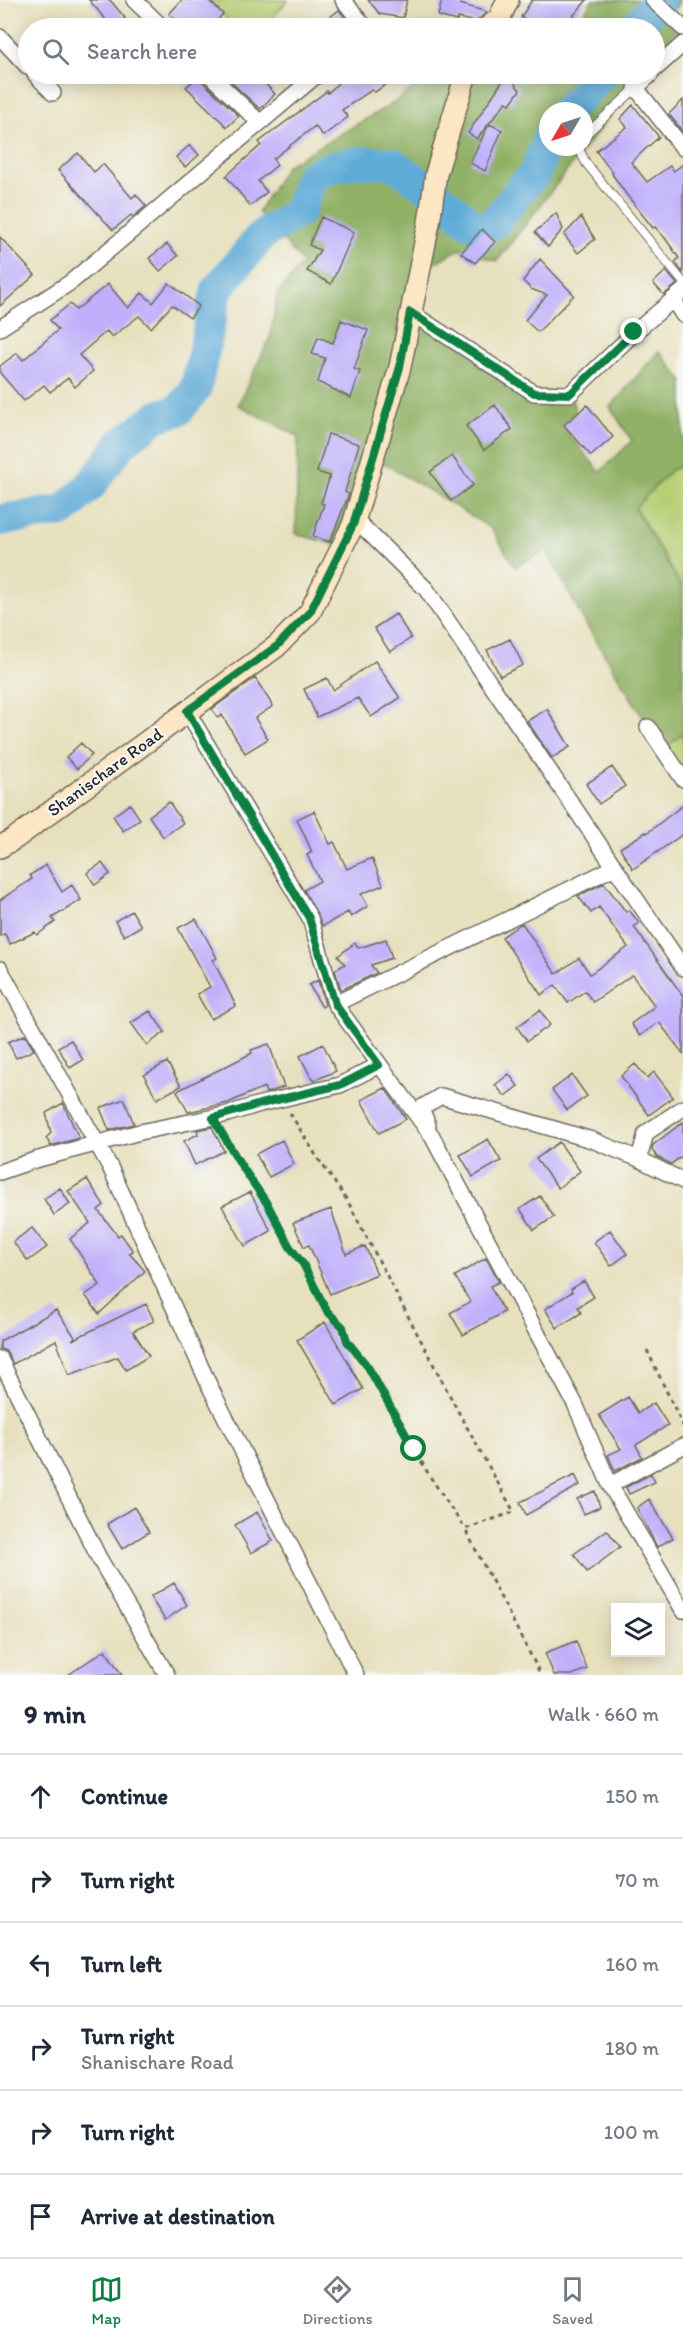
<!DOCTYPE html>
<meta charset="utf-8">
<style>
body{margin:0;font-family:Itim,sans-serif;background:#f2f2f3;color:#1f2937}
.controls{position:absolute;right:18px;bottom:18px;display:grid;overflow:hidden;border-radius:0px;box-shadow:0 3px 15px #0003}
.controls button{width:54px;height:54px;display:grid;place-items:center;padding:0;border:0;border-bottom:2px solid #e0e1e3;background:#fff;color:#1f2937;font:30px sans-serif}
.compass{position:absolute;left:539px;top:102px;width:54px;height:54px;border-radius:50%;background:#fff;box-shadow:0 3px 15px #0003;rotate:231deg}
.stop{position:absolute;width:18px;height:18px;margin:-14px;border:4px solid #0b8043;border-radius:50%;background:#fff}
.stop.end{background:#0b8043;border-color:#fff;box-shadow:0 2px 6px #0008}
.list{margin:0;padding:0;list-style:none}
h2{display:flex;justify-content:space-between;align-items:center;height:78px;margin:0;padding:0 24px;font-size:26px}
h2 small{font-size:20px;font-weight:400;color:#747a83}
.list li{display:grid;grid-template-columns:39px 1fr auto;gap:18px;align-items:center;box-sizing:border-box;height:84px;padding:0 24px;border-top:2px solid #e0e1e3}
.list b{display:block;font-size:22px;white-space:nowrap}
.list p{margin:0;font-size:20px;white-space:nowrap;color:#747a83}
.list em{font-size:20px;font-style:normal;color:#747a83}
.icon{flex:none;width:33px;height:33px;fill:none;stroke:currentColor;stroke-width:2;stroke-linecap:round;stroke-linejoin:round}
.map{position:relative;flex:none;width:683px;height:1675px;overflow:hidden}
.search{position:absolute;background:#fff;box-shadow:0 3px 15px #0003;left:18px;right:18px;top:18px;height:66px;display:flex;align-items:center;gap:15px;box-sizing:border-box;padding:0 21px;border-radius:33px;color:#747a83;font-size:22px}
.sheet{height:582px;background:#fff}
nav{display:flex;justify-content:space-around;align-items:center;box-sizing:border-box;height:84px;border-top:2px solid #e0e1e3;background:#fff;font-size:16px;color:#747a83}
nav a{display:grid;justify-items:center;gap:3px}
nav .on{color:#0b8043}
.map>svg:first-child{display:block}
.green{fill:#b6ce73;stroke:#707c4f;stroke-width:1.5}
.forest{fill:#90b165;stroke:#5e6e48;stroke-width:1.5;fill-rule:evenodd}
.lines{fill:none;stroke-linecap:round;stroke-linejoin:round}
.river{stroke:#5fabd8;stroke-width:32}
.building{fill:#c0b0fb}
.lane-casing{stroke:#6d6a5e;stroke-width:10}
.street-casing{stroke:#6d6a5e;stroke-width:18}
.secondary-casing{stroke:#6d6a5e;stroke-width:24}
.path{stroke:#6d6a5e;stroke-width:3;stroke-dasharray:4.5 4.5;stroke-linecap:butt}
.lane{stroke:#fff;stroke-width:8}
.street{stroke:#fff;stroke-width:15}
.secondary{stroke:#fce6c4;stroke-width:21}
.route{stroke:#0b8043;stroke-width:8}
.labels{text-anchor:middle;stroke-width:4.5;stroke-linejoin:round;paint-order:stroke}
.street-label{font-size:18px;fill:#2b2b2b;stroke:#f6f6f2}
</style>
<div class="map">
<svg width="683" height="1675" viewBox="0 0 683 1675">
<rect width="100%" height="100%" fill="#f6f6f2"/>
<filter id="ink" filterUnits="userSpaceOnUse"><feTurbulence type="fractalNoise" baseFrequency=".0167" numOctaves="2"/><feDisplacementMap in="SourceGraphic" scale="12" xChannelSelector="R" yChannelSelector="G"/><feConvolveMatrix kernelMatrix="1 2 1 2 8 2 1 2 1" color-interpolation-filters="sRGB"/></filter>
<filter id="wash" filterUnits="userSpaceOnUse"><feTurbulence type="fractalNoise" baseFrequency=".008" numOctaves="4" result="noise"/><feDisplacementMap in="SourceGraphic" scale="24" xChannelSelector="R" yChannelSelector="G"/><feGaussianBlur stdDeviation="1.35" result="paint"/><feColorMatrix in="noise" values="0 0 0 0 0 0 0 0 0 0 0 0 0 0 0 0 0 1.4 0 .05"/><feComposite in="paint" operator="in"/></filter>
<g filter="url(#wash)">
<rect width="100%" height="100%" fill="#e7e0bd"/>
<path class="green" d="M209 0H288L263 28H235Z
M683 465V589L635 507 671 470Z
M683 733V779L663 750Z"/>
<path class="forest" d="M592 0H680L671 15 680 25 655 58 654 28H575Z
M431 74H642L497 261 460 249 426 267 410 312 534 393 570 394 576 412 561 425 600 472 632 441 610 407 659 351 683 381V465L671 470 635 508 683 589V733L663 750 587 626 546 550 515 567 491 528 374 457 334 544 296 534 298 436 238 405 271 335 277 294 303 263 258 212 286 166 395 102ZM548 111H584V147H548Z"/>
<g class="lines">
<path class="river" d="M634 28 660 0
M566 111 602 74
M0 520 64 511 91 485 121 444 158 416 179 410 196 388 217 289 262 235 299 212 311 176 331 167 358 162 392 163 431 190 469 222 482 229 496 221 522 187 535 174 548 139"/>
</g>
<g id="blocks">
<path class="building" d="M89 0H110L125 18 113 28Z
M182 0H208L223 14 210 28H185L169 14Z
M368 0H407L403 18 380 14Z
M442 0H462L460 4 487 12 476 22 458 18 457 21 438 16Z
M532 0H587L573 16 579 20 573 28H538L521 17Z
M339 10 354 28H316Z
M242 74H256L275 94 260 109 232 83Z
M347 74H400L375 92 372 90 342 110 348 117 323 136 315 126 273 159 277 165 258 181 267 192 250 206 226 176 261 145 259 142 327 91 328 93Z
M507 74 520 90 510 104 506 102 477 139 468 133Z
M200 75 202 81 239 116 227 127 186 87Z
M683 100V132L669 114Z
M633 105 659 137 631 162 647 182 670 166 674 171 683 164V273L675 262 679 258 665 238 655 227 653 228 626 194 612 174 613 173 596 151 627 127 620 119Z
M489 124 502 130 485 171 470 163Z
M190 145 199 155 185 167 176 157Z
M78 153 94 172 103 164 132 198 136 194 146 206 133 217 131 215 113 230 58 170Z
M556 213 563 229 548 247 535 232Z
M321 217 354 232 331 284 307 271 320 250 309 245Z
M581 217 595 239 578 253 564 235Z
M482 229 495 242 475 263 461 253Z
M0 237 35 275 0 306Z
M167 244 178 256 160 271 149 258Z
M540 259 574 295 538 332 525 320 547 295 531 289 523 281Z
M666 271 677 284 664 295 653 283Z
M169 283 199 306 190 318 172 305 151 328 139 316 112 337 107 331 79 355 93 371 75 387 68 378 50 392 44 385 24 401 0 373V366L17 353 23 360 58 330 50 320 70 304 76 310 108 284 128 308 142 293 153 303Z
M341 320 368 330 354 369 360 371 351 398 318 382 325 358 312 354 318 337 333 343Z
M495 405 512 429 484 450 466 426Z
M587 405 613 437 591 456 564 425Z
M328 434 359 444 345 492 349 494 330 542 313 536 324 504 321 503 330 476 317 472Z
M452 456 473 485 451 501 430 472Z
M396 614 411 638 390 652 374 628Z
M510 639 523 665 500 676 487 650Z
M375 661 400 698 371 717 358 698 317 717 304 689 327 678 333 690Z
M255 678 273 706 255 718 268 739 245 753 222 715 218 718 212 709Z
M547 709 570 747 552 758 527 721Z
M81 743 92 755 77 769 66 757Z
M612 767 625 786 599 804 586 784Z
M169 802 183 823 163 837 149 816Z
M130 804 140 819 123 831 113 816Z
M683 805V834L633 869 620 848 646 832 647 833Z
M314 811 330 844 334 842 347 869 372 858 383 885 361 894 368 906 351 917 348 912 323 926 304 890 320 881 307 855 312 852 297 819Z
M102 863 110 874 95 885 87 873Z
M46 865 62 892 72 885 81 900 52 918 55 922 37 935 35 932 10 944 5 934 0 936V900L32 879 30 875Z
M604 883 626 912 629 910 639 923 634 927 683 996V1054L659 1022 640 1036 631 1024 655 1006 632 975 593 1002 585 991 568 1003 555 985 541 995 502 937 522 923 556 974 579 958 590 974 628 947 599 907 591 913 578 896Z
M132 911 141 926 124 936 115 921Z
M196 919 217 958 213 960 236 1006 211 1019 197 994 210 987 178 928Z
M386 939 392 958 371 965 377 973 341 990 335 970 345 964 338 956 355 943 359 948Z
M318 980 325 1005 322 1007 309 985Z
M540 1010 550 1025 527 1041 517 1027Z
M150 1011 165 1032 147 1045 131 1023Z
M25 1035 34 1050 16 1058 8 1042Z
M71 1040 83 1060 70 1068 58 1047Z
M269 1044 284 1087 266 1093 264 1087 228 1103 188 1112 177 1091 252 1053 251 1050Z
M323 1044 336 1071 313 1081 300 1056Z
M167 1062 181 1086 157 1099 144 1075Z
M635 1064 647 1078 654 1072 673 1097 649 1115 621 1076Z
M509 1074 518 1086 505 1096 495 1085Z
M572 1075 587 1096 567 1110 552 1090Z
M385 1088 406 1119 379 1133 361 1100Z
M124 1099 134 1124 109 1130 100 1108Z
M63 1103 79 1138 51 1146 46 1138 51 1133 46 1113Z
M683 1122V1155L671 1164 657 1157 652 1150 653 1145Z
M212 1127 224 1151 195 1165 184 1141 198 1134 197 1130Z
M488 1139 501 1161 473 1177 460 1155Z
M282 1140 294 1164 269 1177 256 1154Z
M559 1142 580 1171 558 1188 536 1159Z
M87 1179 104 1205 98 1210 118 1236 121 1234 133 1251 129 1253 145 1271 99 1314 85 1295 100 1285 70 1239 90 1223 68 1191Z
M60 1188 70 1204 54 1215 44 1199Z
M250 1192 271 1231 245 1246 222 1206Z
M540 1196 554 1217 534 1230 520 1209Z
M331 1209 346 1254 365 1246 377 1274 330 1294 309 1245 304 1247 293 1223Z
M32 1228 47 1247 28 1261 13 1242Z
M610 1230 627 1254 611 1266 594 1242Z
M486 1258 499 1282 490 1286 504 1312 463 1335 450 1313 470 1302 455 1276Z
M584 1281 594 1297 578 1307 581 1313 557 1328 545 1309 572 1292 571 1289Z
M146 1304 154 1321 133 1331 149 1356 126 1370 118 1357 69 1375 56 1340 13 1364 6 1351 0 1349V1341L56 1310 75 1337 72 1340Z
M325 1322 363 1389 336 1405 297 1340Z
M628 1397 638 1413 654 1403 668 1425 636 1445 642 1457 615 1471 608 1455 621 1449 599 1415Z
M651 1474 655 1482 629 1494 626 1487Z
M575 1475 580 1485 526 1515 520 1502Z
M595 1491 600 1507 584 1514 577 1499Z
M649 1499 673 1538 657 1547 637 1508Z
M134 1507 149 1532 122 1549 107 1524Z
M257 1512 273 1541 251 1553 235 1525Z
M607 1530 620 1547 587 1572 574 1554Z
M174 1583 187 1605 165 1620 150 1597Z
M576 1641 587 1669 572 1675H554L545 1653Z
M105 1650 122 1675H68Z"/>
</g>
</g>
<g filter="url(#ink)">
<use href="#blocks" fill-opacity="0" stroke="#6d6a5e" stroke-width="1.5"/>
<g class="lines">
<g class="lane-casing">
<path id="lane" d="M584 136 636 88
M578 147 586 163 683 282"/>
</g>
<g class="street-casing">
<path id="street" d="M134 0 163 28
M343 0 366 28
M653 0 683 28
M0 37 28 67
M654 70 683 44
M35 74 53 93
M209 74 259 122
M651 74 636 88 683 148
M673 299 683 315
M410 312 534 393 570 394 635 332 683 291
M0 328 71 282 318 74
M355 519 426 589 683 968
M187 711 310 918 335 1004 432 1136 575 1404 610 1485 683 1610
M648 727 683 779
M0 969 110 1167 210 1387 356 1675
M335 1004 615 867
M428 1125 421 1108 441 1096 592 1140 639 1159 683 1181
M639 1159 646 1133 683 1108
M0 1172 35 1160 140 1132 224 1115 260 1104 340 1085 379 1065
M0 1359 99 1558 167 1675
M610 1485 683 1446"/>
</g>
<g class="secondary-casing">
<path id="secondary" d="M487 28 499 19 508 0
M0 847 14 839 277 646 310 612 353 525 400 367 429 223 436 174 466 74"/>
</g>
<path class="path" d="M290 1113 317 1157 347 1200 459 1413 514 1512 465 1529 541 1675
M222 1132 241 1165 268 1205 290 1247 303 1264 327 1311 343 1327 347 1341 368 1367 429 1475 465 1529
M647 1350 683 1426"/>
<use href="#lane" class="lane"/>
<use href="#street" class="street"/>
<use href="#secondary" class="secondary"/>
</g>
</g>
<g class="lines" filter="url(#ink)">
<path class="route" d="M414 1449 368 1367 347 1341 343 1327 327 1311 303 1264 290 1247 268 1205 241 1165 213 1118 260 1104 340 1085 379 1065 335 1004 309 918 187 711 277 646 310 612 353 525 400 367 410 312 534 393 570 394 634 332"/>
</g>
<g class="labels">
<g class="street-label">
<text transform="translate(105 772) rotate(-36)" y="6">Shanischare Road</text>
</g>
</g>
</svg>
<div class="controls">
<button><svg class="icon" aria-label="layers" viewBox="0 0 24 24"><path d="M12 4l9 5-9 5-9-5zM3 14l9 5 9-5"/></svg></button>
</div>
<svg class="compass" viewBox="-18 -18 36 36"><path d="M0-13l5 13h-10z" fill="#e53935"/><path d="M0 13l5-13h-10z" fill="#747a83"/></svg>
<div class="stop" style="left:414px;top:1449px"></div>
<div class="stop end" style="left:634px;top:332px"></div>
<div class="search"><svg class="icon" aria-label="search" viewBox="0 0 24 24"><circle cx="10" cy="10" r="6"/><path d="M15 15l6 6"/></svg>Search here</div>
</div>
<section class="sheet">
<h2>9 min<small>Walk · 660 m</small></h2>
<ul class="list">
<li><svg class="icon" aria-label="ahead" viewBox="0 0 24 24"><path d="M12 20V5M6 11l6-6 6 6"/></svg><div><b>Continue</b></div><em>150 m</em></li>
<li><svg class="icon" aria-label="right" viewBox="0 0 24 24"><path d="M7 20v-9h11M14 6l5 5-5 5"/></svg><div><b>Turn right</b></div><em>70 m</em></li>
<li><svg class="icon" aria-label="left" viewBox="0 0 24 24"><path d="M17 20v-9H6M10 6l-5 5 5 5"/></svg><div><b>Turn left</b></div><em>160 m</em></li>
<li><svg class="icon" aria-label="right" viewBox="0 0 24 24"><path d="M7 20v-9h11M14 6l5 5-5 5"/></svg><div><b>Turn right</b><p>Shanischare Road</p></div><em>180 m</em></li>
<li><svg class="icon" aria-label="right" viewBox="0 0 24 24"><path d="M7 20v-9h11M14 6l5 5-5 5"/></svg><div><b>Turn right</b></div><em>100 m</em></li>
<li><svg class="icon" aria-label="arrive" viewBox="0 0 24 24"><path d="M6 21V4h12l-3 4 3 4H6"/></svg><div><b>Arrive at destination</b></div></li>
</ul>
</section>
<nav>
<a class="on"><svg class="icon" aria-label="map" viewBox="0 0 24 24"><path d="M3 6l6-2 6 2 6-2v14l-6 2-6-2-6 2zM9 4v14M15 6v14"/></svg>Map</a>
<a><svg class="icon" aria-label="directions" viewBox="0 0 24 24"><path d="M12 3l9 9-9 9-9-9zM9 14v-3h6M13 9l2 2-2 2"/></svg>Directions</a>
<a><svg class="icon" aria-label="saved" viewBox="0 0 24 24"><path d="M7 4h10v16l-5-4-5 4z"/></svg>Saved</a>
</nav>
